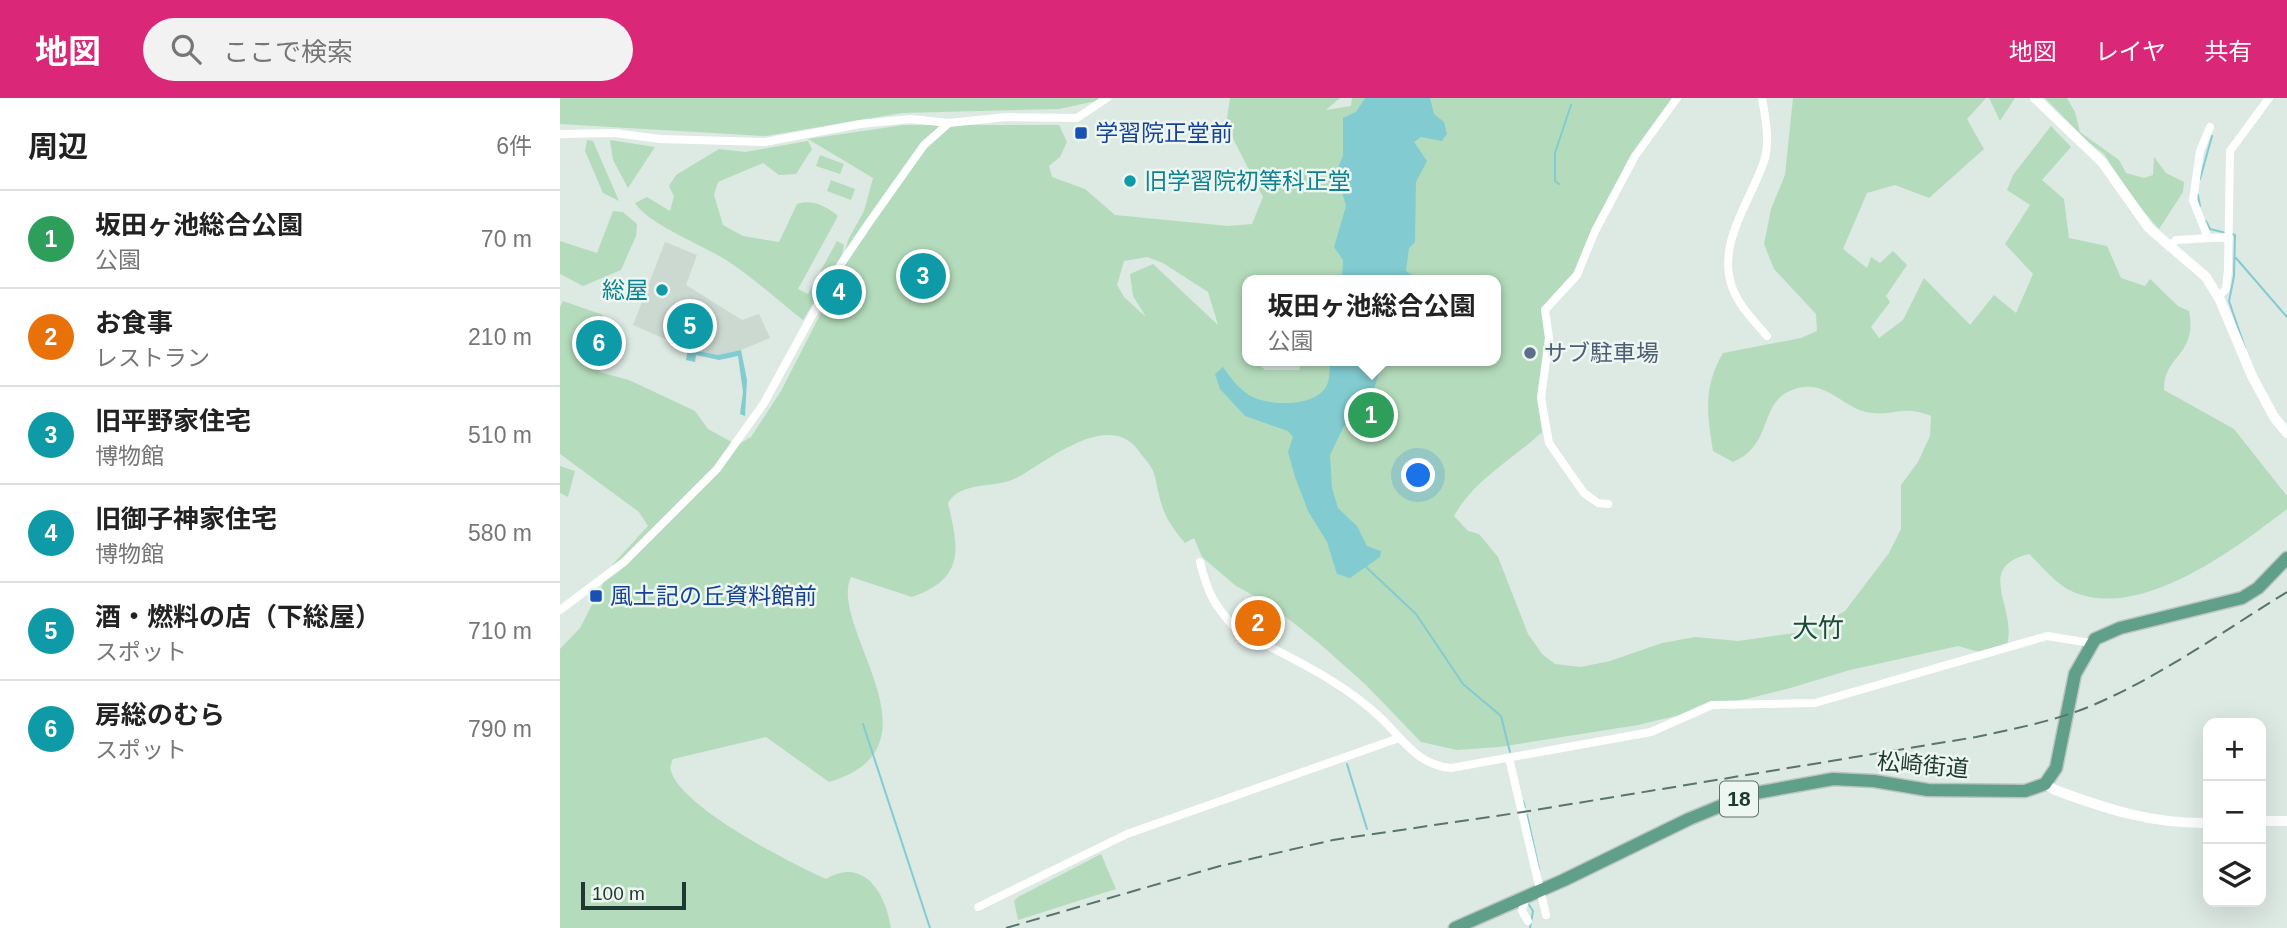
<!DOCTYPE html>
<html lang="ja">
<meta charset="utf-8">
<style>
body{margin:0;font-family:Helvetica,"Noto Sans JP",sans-serif;background:#f2f2f2;color:#222}
.controls{position:absolute;right:21px;bottom:21px;display:grid;overflow:hidden;border-radius:14px;box-shadow:0 7px 28px #0002}
.controls button{width:63px;height:63px;display:grid;place-items:center;padding:0;border:0;border-bottom:2px solid #e0e0e0;background:#fff;color:#222;font:35px sans-serif}
.scale{position:absolute;left:21px;bottom:18px;width:105px;box-sizing:border-box;padding-left:7px;border:4px solid #1e392f;border-top:0;font-size:19px;line-height:24px;white-space:nowrap;color:#1e392f;-webkit-text-stroke:5px #edf6f1;paint-order:stroke}
.you{position:absolute;left:859px;top:378px;width:24px;height:24px;margin:-18px;border:5px solid #fff;border-radius:50%;background:#1a73e8;box-shadow:0 0 0 10px #1a73e833}
.badge{display:grid;place-items:center;width:46px;height:46px;border-radius:50%;background:#db2777;color:#fff;font-size:23px;font-weight:700}
.pin{position:absolute;translate:-50% -50%;border:4px solid #fff;box-shadow:0 2px 7px #0006}
.popup{position:absolute;left:682px;top:177px;width:259px;height:91px;box-sizing:border-box;display:grid;place-content:center;border-radius:14px;background:#fff;filter:drop-shadow(0 2px 5px #0005);font-size:23px;white-space:nowrap;color:#767676}
.popup b{font-size:26px;color:#222}
.popup::after{content:'';position:absolute;left:50%;top:100%;margin-left:-14px;border:14px solid transparent;border-top-color:#fff}
.list{margin:0;padding:0;list-style:none}
h2{display:flex;justify-content:space-between;align-items:center;height:91px;margin:0;padding:0 28px;font-size:30px}
h2 small{font-size:23px;font-weight:400;color:#767676}
.list li{display:grid;grid-template-columns:46px 1fr auto;gap:21px;align-items:center;box-sizing:border-box;height:98px;padding:0 28px;border-top:2px solid #e0e0e0}
.list b{display:block;font-size:26px;white-space:nowrap}
.list p{margin:0;font-size:23px;white-space:nowrap;color:#767676}
.list em{font-size:23px;font-style:normal;color:#767676}
.icon{flex:none;width:38px;height:38px;fill:none;stroke:currentColor;stroke-width:2;stroke-linecap:round;stroke-linejoin:round}
.map{position:relative;flex:none;width:1727px;height:830px;overflow:hidden}
header{display:flex;align-items:center;gap:42px;box-sizing:border-box;height:98px;padding:0 35px;background:#db2777;color:#fff}
header strong{font-size:33px}
nav{display:flex;gap:38px;margin-inline-start:auto;font-size:24px}
.search{width:490px;height:63px;background:#f2f2f2;display:flex;align-items:center;gap:18px;box-sizing:border-box;padding:0 24px;border-radius:38px;color:#767676;font-size:26px}
main{display:flex}
aside{flex:1;background:#fff}
.map>svg:first-child{display:block}
.built{fill:#cbd9d1}
.green{fill:#b4dcbc;fill-rule:evenodd}
.water{fill:#82ccd1}
.lines{fill:none;stroke-linecap:round;stroke-linejoin:round}
.stream{stroke:#82ccd1;stroke-width:2}
.primary-casing{stroke:#bcc4c1;stroke-width:15}
.minor{stroke:#fff;stroke-width:8}
.tertiary{stroke:#fff;stroke-width:10}
.primary{stroke:#60a08a;stroke-width:12}
.rail{stroke:#58756b;stroke-width:2;stroke-dasharray:14 7;stroke-linecap:butt}
.transit-dot{fill:#1a4fb4;stroke:#edf6f1;stroke-width:2.5}
.culture-dot{fill:#0f9aa8;stroke:#edf6f1;stroke-width:2.5}
.service-dot{fill:#5c6f8a;stroke:#edf6f1;stroke-width:2.5}
.labels{text-anchor:middle;stroke-width:5;stroke-linejoin:round;paint-order:stroke}
.shield{fill:#edf6f1;stroke:#5c7269;stroke-width:2}
.shield-label{font-size:21px;font-weight:bold;fill:#1e392f}
.transit-label{font-size:23px;fill:#164399;stroke:#edf6f1;text-anchor:start}
.culture-label{font-size:23px;fill:#0d838f;stroke:#edf6f1;text-anchor:start}
.service-label{font-size:23px;fill:#4e5e75;stroke:#edf6f1;text-anchor:start}
.street-label{font-size:23px;fill:#1e392f;stroke:#edf6f1}
.quarter-label{font-size:26px;fill:#1a4b3b;stroke:#edf6f1}
</style>
<header>
<strong>地図</strong>
<div class="search"><svg class="icon" aria-label="search" viewBox="0 0 24 24"><circle cx="10" cy="10" r="6"/><path d="M15 15l6 6"/></svg>ここで検索</div>
<nav><a>地図</a><a>レイヤ</a><a>共有</a></nav>
</header>
<main>
<aside>
<h2>周辺<small>6件</small></h2>
<ul class="list">
<li><span class="badge" style="background:#2e9e5b">1</span><div><b>坂田ヶ池総合公園</b><p>公園</p></div><em>70 m</em></li>
<li><span class="badge" style="background:#e8710a">2</span><div><b>お食事</b><p>レストラン</p></div><em>210 m</em></li>
<li><span class="badge" style="background:#0f9aa8">3</span><div><b>旧平野家住宅</b><p>博物館</p></div><em>510 m</em></li>
<li><span class="badge" style="background:#0f9aa8">4</span><div><b>旧御子神家住宅</b><p>博物館</p></div><em>580 m</em></li>
<li><span class="badge" style="background:#0f9aa8">5</span><div><b>酒・燃料の店（下総屋）</b><p>スポット</p></div><em>710 m</em></li>
<li><span class="badge" style="background:#0f9aa8">6</span><div><b>房総のむら</b><p>スポット</p></div><em>790 m</em></li>
</ul>
</aside>
<div class="map">
<svg width="1727" height="830" viewBox="0 0 1727 830">
<rect width="100%" height="100%" fill="#dde9e3"/>
<path class="built" d="M105 144 137 157 126 187 182 222 199 216 210 240 181 252 158 257 128 251 73 227Z"/>
<path class="green" d="M0 0H550L499 11 342 15 206 38 0 26Z
M670 0H780L766 12 791 8 792 0H1113L1084 41 1014 174 981 210 986 240 977 300 982 334C952 362 915 381 894 418L908 433 919 436 938 459 968 536 982 556 995 566 1021 569 1050 563 1102 545 1135 539 1178 543 1249 533 1285 513 1329 455 1341 431V387L1358 364 1370 338 1371 318C1343 307 1337 317 1313 315 1284 314 1267 278 1232 292 1198 305 1214 347 1173 364L1153 353C1147 315 1143 289 1163 255L1241 240 1257 233 1256 216 1214 171 1204 146 1211 111 1225 77 1233 0H1426L1407 21 1424 51 1369 100 1335 87 1307 95 1283 151 1307 170 1311 159 1320 165 1333 153 1347 167 1326 198 1330 204 1311 229 1319 240 1343 222 1364 180 1410 227 1434 197 1456 215 1473 176 1445 146 1470 107 1447 92 1453 77 1491 28 1511 49 1482 82 1504 101 1509 140 1547 148 1561 180 1585 188 1590 181 1618 208 1629 213C1638 258 1603 257 1604 292L1674 331 1727 398V411C1675 451 1577 526 1509 492 1495 485 1481 467 1469 456 1412 470 1460 512 1446 550L1427 556 1398 548 1290 572 1227 591 1078 627 939 649 897 652 861 644 806 587 760 546 711 507 676 488 642 459 634 440 625 445C603 419 602 411 595 379 594 371 586 362 581 356 552 310 492 360 460 378 437 392 402 381 388 405 399 452 405 480 352 499L291 479C267 529 389 649 269 684L206 639 113 661C111 666 109 670 112 676 127 712 230 765 266 781 304 758 326 796 331 830H0V551L20 530 53 466 88 428 79 414 0 356V209L3 203 43 217 49 237 40 256 43 261 39 274 69 282 135 313 148 331 177 347 191 339 221 293 278 182 288 142 304 113 313 80 248 41 344 27H499L507 44 500 59 489 68 492 79 525 91 555 117 668 128 692 126 703 99 666 27ZM587 159 603 165 648 194 658 227 593 166 570 176 573 198 586 219 564 199 557 187 564 163ZM687 182H935V263H742L739 272H705L695 263H687Z
M1429 0H1455L1440 23Z
M1485 0H1507L1515 14 1520 34 1559 62 1566 75 1584 80 1593 77 1594 59 1606 75 1624 84 1623 94 1599 131 1573 101 1544 56 1528 44Z
M27 42 33 43 59 103 43 95 25 53Z
M50 42 95 49 68 90 53 62Z
M248 43 252 51 236 76 219 77 203 65 158 84 154 97 163 127 183 138 219 144 237 106C252 101 266 108 278 118L238 191 248 196 277 143 284 147 282 157 243 222C218 203 193 179 166 162 143 147 89 127 75 105L87 99 110 113 114 98 109 88 116 77 159 51 185 54Z
M260 57 284 66 280 76 256 68Z
M271 82 295 91 291 102 267 93Z
M53 113 63 114 77 126 76 138 61 172 23 188 0 176V143L37 155Z
M0 368 15 373 8 399 0 395Z
M541 756 556 791 458 822 454 803 458 799Z"/>
<path class="water" d="M805 0H870L874 16 884 24 887 36 882 43 861 39 854 44 867 63 856 84 855 144 849 150 846 173 860 182H782L783 162 774 149 786 108 776 74 783 58V20L796 14Z
M128 251 158 257 181 252 187 282 185 318 180 316 183 294 178 258 159 262 136 257 135 264 126 262Z
M772 263H823L807 312 784 328 770 357 772 390 778 410 797 428 807 448 821 453 820 459 790 480 777 476 767 444 748 413 735 379 728 354 733 339 728 333 685 318 660 291 655 276 663 269C670 279 678 290 689 297 707 308 753 310 766 289 771 281 768 270 772 263Z"/>
<g class="lines">
<path class="stream" d="M1640 81 1652 38
M999 86 995 83V55L1011 7
M1638 97 1640 108
M1646 123 1650 131 1666 135
M1672 136 1675 137 1674 178 1669 203 1685 250
M1676 160 1727 219
M806 469 856 516 903 586 941 618 950 654
M303 626 370 830
M787 666 807 731
M963 703 965 709
M967 717 979 771
M969 807 973 813 970 830"/>
<g class="primary-casing">
<path id="primary" d="M895 830 1004 782 1129 721 1190 696 1273 681 1314 683 1368 692 1465 693 1485 686 1496 670 1515 576 1535 541 1560 530 1682 500 1698 490 1727 460"/>
</g>
<path class="minor" d="M1202 0C1205 18 1210 41 1205 60 1193 100 1156 144 1172 189 1179 208 1194 223 1207 238
M0 36 54 35 100 41 205 44 300 26 351 21 389 25 446 19 517 20 547 0
M1648 140 1633 102 1640 53 1650 29
M1609 149 1616 142 1669 139
M1658 199 1666 191 1668 172 1670 53 1709 0
M1048 406 1038 405 1024 395 989 345 981 300 989 240 985 212 1017 177 1035 133 1075 58 1117 0
M640 464C648 496 654 507 676 531 726 558 782 582 823 622 845 644 858 667 891 670L1091 634 1152 607 1255 605 1487 538 1531 545
M0 512 64 464 157 371 204 305 277 172 308 126 364 47 389 25
M949 660 986 817
M966 798 962 813 968 823
M418 809 567 736 839 640"/>
<path class="tertiary" d="M1475 0 1542 64 1589 130 1646 179 1660 202 1692 278 1714 319 1727 335
M1485 686 1495 692C1546 711 1593 726 1648 725
M1701 723H1727"/>
<use href="#primary" class="primary"/>
<path class="rail" d="M446 830 660 768 773 742 963 714 1416 639C1453 631 1490 624 1526 610 1597 581 1662 534 1727 494"/>
</g>
<g class="transit-dot">
<rect x="514" y="28" width="14" height="14" rx="3.5"/>
<rect x="29" y="491" width="14" height="14" rx="3.5"/>
</g>
<g class="culture-dot">
<circle cx="570" cy="83" r="7"/>
<circle cx="102" cy="192" r="7"/>
</g>
<circle class="service-dot" cx="970" cy="255" r="7"/>
<g class="labels">
<rect class="shield" x="1160" y="683.5" width="38" height="35" rx="5"/>
<g class="shield-label">
<text x="1179" y="708">18</text>
</g>
<g class="transit-label">
<text x="535" y="43">学習院正堂前</text>
<text x="50" y="506">風土記の丘資料館前</text>
</g>
<g class="culture-label">
<text x="584" y="91">旧学習院初等科正堂</text>
<text x="88" y="200" text-anchor="end">総屋</text>
</g>
<g class="service-label">
<text x="984" y="263">サブ駐車場</text>
</g>
<g class="street-label">
<text transform="translate(1363 667) rotate(5)" y="8">松崎街道</text>
</g>
<g class="quarter-label">
<text x="1258" y="539">大竹</text>
</g>
</g>
</svg>
<div class="controls">
<button>+</button>
<button>−</button>
<button><svg class="icon" aria-label="layers" viewBox="0 0 24 24"><path d="M12 4l9 5-9 5-9-5zM3 14l9 5 9-5"/></svg></button>
</div>
<div class="scale">100 m</div>
<div class="you"></div>
<div class="pin badge" style="left:811px;top:317px;background:#2e9e5b">1</div>
<div class="popup"><b>坂田ヶ池総合公園</b>公園</div>
<div class="pin badge" style="left:698px;top:525px;background:#e8710a">2</div>
<div class="pin badge" style="left:363px;top:178px;background:#0f9aa8">3</div>
<div class="pin badge" style="left:279px;top:194px;background:#0f9aa8">4</div>
<div class="pin badge" style="left:130px;top:228px;background:#0f9aa8">5</div>
<div class="pin badge" style="left:39px;top:245px;background:#0f9aa8">6</div>
</div>
</main>
